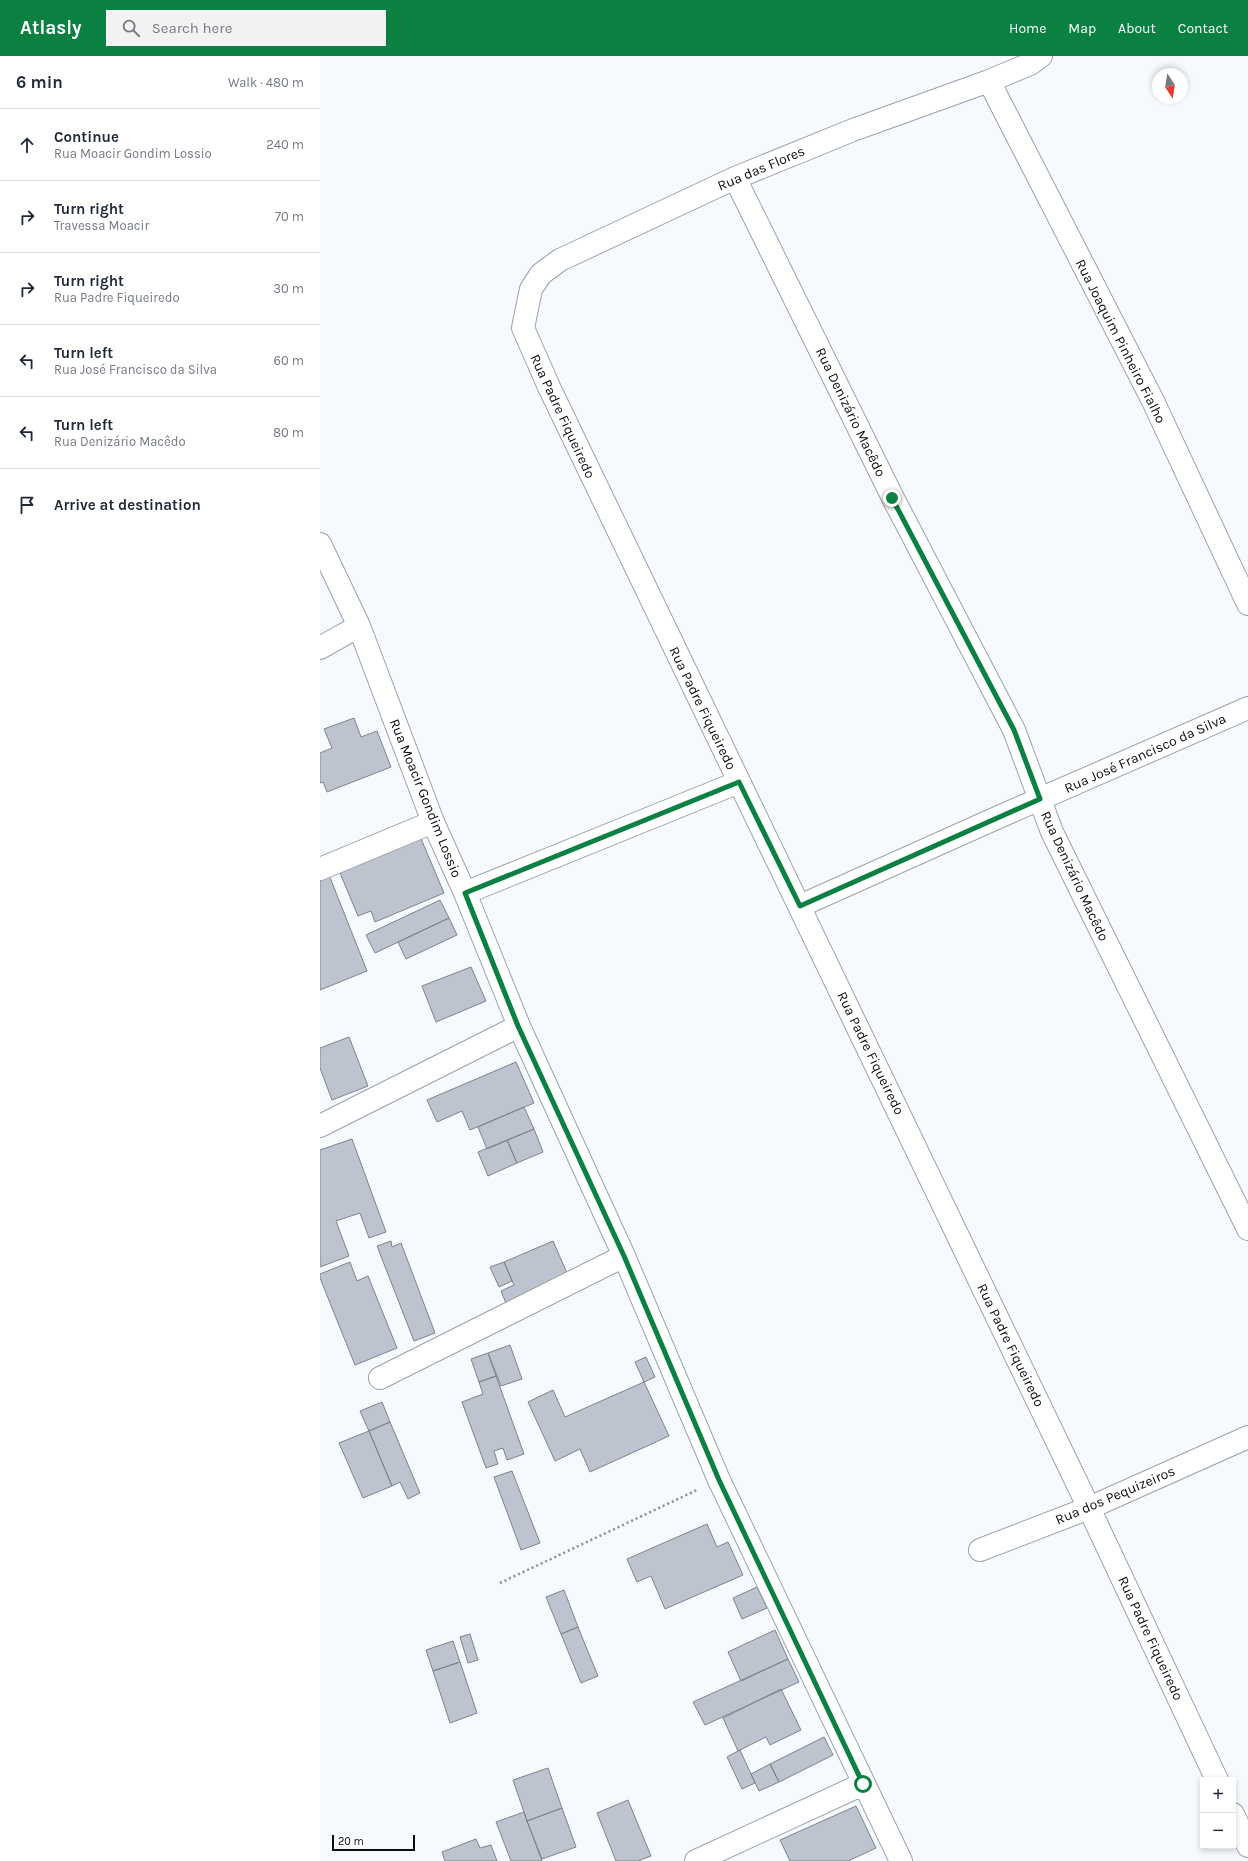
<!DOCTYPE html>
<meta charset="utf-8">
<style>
body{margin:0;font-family:Karla,sans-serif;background:#f2f2f3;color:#1f2937}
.controls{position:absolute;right:12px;bottom:12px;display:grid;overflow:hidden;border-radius:0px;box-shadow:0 2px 6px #0003}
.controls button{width:36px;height:36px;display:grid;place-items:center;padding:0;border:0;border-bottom:1px solid #e0e1e3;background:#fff;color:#1f2937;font:20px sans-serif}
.compass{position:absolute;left:832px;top:12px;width:36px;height:36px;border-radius:50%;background:#fff;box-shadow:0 2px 6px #0003;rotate:168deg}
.scale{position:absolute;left:12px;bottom:10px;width:83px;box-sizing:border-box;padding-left:4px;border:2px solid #0a0c0f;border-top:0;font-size:11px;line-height:14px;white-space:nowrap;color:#0a0c0f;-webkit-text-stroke:3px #fff;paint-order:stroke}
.stop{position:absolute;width:12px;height:12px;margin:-9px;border:3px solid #0b8043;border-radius:50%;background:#fff}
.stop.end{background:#0b8043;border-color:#fff;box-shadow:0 1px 4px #0008}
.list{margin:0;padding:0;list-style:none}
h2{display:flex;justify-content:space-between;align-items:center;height:52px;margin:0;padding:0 16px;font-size:17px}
h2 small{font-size:13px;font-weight:400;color:#747a83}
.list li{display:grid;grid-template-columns:26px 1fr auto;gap:12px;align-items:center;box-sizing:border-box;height:72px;padding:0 16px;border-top:1px solid #e0e1e3}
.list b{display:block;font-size:15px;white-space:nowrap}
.list p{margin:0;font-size:13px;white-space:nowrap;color:#747a83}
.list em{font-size:13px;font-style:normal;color:#747a83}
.icon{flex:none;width:22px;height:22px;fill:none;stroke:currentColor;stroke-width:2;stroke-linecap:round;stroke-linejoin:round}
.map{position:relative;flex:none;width:928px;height:1805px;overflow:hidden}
header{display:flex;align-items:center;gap:24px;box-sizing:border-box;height:56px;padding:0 20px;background:#0b8043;color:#fff}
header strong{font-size:19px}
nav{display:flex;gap:22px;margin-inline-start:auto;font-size:14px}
.search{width:280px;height:36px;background:#f2f2f3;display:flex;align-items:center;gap:10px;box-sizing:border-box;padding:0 14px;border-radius:0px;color:#747a83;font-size:15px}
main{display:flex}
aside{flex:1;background:#fff}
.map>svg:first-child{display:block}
.building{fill:#bec4cf;stroke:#7d838d}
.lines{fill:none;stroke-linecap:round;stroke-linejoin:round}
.minor-casing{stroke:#9ba2ac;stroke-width:24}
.path{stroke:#8a8d90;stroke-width:2.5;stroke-dasharray:2 3;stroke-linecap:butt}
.minor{stroke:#fff;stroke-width:22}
.route{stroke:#0b8043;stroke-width:5}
.labels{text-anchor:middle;stroke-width:3.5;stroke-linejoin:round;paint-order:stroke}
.street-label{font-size:14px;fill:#0a0c0f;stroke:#fff}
</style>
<header>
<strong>Atlasly</strong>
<div class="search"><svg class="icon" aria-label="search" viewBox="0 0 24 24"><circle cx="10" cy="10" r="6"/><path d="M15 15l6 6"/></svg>Search here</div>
<nav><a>Home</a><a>Map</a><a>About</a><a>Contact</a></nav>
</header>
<main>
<aside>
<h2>6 min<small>Walk · 480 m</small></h2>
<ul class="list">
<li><svg class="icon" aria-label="ahead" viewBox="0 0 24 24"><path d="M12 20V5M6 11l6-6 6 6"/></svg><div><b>Continue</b><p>Rua Moacir Gondim Lossio</p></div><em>240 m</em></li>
<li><svg class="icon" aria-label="right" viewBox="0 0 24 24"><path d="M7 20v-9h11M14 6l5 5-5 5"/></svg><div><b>Turn right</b><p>Travessa Moacir</p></div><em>70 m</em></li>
<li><svg class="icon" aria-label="right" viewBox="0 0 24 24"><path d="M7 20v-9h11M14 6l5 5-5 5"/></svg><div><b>Turn right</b><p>Rua Padre Fiqueiredo</p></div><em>30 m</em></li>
<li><svg class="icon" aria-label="left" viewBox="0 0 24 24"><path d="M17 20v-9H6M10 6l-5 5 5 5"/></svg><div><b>Turn left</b><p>Rua José Francisco da Silva</p></div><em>60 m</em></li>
<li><svg class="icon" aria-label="left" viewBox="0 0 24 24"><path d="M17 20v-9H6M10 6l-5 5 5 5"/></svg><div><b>Turn left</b><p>Rua Denizário Macêdo</p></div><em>80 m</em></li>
<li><svg class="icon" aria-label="arrive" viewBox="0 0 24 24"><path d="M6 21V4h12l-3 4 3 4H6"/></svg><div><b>Arrive at destination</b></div></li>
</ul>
</aside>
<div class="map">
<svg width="928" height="1805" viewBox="0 0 928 1805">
<rect width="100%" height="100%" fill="#f6f9fd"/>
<path class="building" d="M34 662 41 681 57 675 71 711 7 736 3 726 0 727V697L12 692 4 673Z
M99 778 124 837 55 866 51 855 38 860 18 812Z
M9 819 47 915 0 934V823Z
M120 844 129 862 55 897 46 879Z
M129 862 137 879 86 903 78 886Z
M151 911 166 945 116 966 102 930Z
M29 981 48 1030 12 1044 0 1012V992Z
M196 1006 214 1047 150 1074 142 1055 117 1066 107 1044Z
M204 1051 214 1073 167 1093 158 1071Z
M214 1073 223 1096 197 1107 187 1084Z
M32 1083 66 1176 49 1182 40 1157 16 1165 29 1200 0 1211V1094Z
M187 1084 197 1107 168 1120 158 1096Z
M71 1185 72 1191 81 1187 115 1277 94 1285 57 1190Z
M233 1185 250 1224 188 1252 181 1235 194 1229 184 1206Z
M30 1206 37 1225 48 1220 77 1292 35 1309 0 1222V1218Z
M184 1206 192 1225 179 1231 170 1211Z
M190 1289 202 1323 181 1330 168 1297Z
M168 1297 176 1320 159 1326 151 1303Z
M326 1301 335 1321 324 1326 315 1306Z
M176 1320 204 1398 187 1404 183 1392 174 1395 178 1408 166 1412 142 1346 163 1338 159 1326Z
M324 1326 349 1380 270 1416 260 1393 235 1405 208 1346 233 1334 245 1361Z
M62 1346 70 1366 49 1375 40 1355Z
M70 1366 100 1437 88 1443 80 1426 72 1430 49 1375Z
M49 1375 72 1430 43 1442 19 1387Z
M192 1415 220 1487 201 1494 174 1421Z
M387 1468 397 1491 408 1486 423 1519 345 1553 331 1520 317 1526 307 1503Z
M437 1531 447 1552 422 1563 413 1542Z
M244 1534 258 1571 241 1578 226 1541Z
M258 1571 278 1620 261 1627 241 1578Z
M455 1574 468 1603 421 1625 408 1596Z
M150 1578 158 1604 148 1607 140 1581Z
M133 1585 140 1606 113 1615 106 1594Z
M468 1603 479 1626 385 1669 373 1646Z
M140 1606 157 1657 130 1667 113 1615Z
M461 1633 481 1674 450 1689 446 1681 418 1695 403 1662Z
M504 1681 513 1699 459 1726 450 1708Z
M420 1694 435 1727 422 1733 407 1701Z
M450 1708 459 1726 439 1735 431 1718Z
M228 1712 242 1752 207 1765 193 1724Z
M308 1744 331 1800 318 1805H296L277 1757Z
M536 1750 556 1792 528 1805H470L460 1784Z
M242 1752 256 1791 222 1803 207 1765Z
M204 1756 207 1765 222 1805H191L176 1766Z
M156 1783 160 1792 171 1789 177 1805H125L122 1796Z"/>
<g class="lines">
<g class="minor-casing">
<path id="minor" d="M721 0 710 8 669 25 533 74 415 122 240 204 221 218 211 233 203 272 229 331 769 1452 897 1724
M669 25 833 345 928 548
M415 122 573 442 694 674 732 776 928 1173
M0 488 39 570 113 766 145 837 199 970 304 1200 399 1424 581 1805
M0 592 39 570
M0 813 113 766
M145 837 419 726
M480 850 681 760 928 652
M0 1070 199 970
M60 1322 304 1200
M660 1494 769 1452 928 1381
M913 1758 928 1790
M376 1805 543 1728"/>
</g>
<path class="path" d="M180 1527 377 1434"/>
<use href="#minor" class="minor"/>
</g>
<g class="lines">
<path class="route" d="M543 1728 399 1424 304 1200 198 970 145 837 419 726 480 850 720 743 694 674 572 442"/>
</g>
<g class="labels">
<g class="street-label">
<text transform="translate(441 112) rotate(-23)" y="5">Rua das Flores</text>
<text transform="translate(801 285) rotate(63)" y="5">Rua Joaquim Pinheiro Fialho</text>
<text transform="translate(531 356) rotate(64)" y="5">Rua Denizário Macêdo</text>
<text transform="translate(243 360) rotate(65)" y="5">Rua Padre Fiqueiredo</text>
<text transform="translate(383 652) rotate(64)" y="5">Rua Padre Fiqueiredo</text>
<text transform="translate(825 697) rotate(-24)" y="5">Rua José Francisco da Silva</text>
<text transform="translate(106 742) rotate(68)" y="5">Rua Moacir Gondim Lossio</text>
<text transform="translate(755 820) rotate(65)" y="5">Rua Denizário Macêdo</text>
<text transform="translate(551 997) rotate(64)" y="5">Rua Padre Fiqueiredo</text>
<text transform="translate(691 1289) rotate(64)" y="5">Rua Padre Fiqueiredo</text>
<text transform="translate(795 1439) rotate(-23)" y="5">Rua dos Pequizeiros</text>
<text transform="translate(831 1582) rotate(65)" y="5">Rua Padre Fiqueiredo</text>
</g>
</g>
</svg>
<div class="controls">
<button>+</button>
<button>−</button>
</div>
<svg class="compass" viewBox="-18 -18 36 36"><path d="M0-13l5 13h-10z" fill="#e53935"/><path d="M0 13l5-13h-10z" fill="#747a83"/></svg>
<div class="scale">20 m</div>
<div class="stop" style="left:543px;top:1728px"></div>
<div class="stop end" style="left:572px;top:442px"></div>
</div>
</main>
